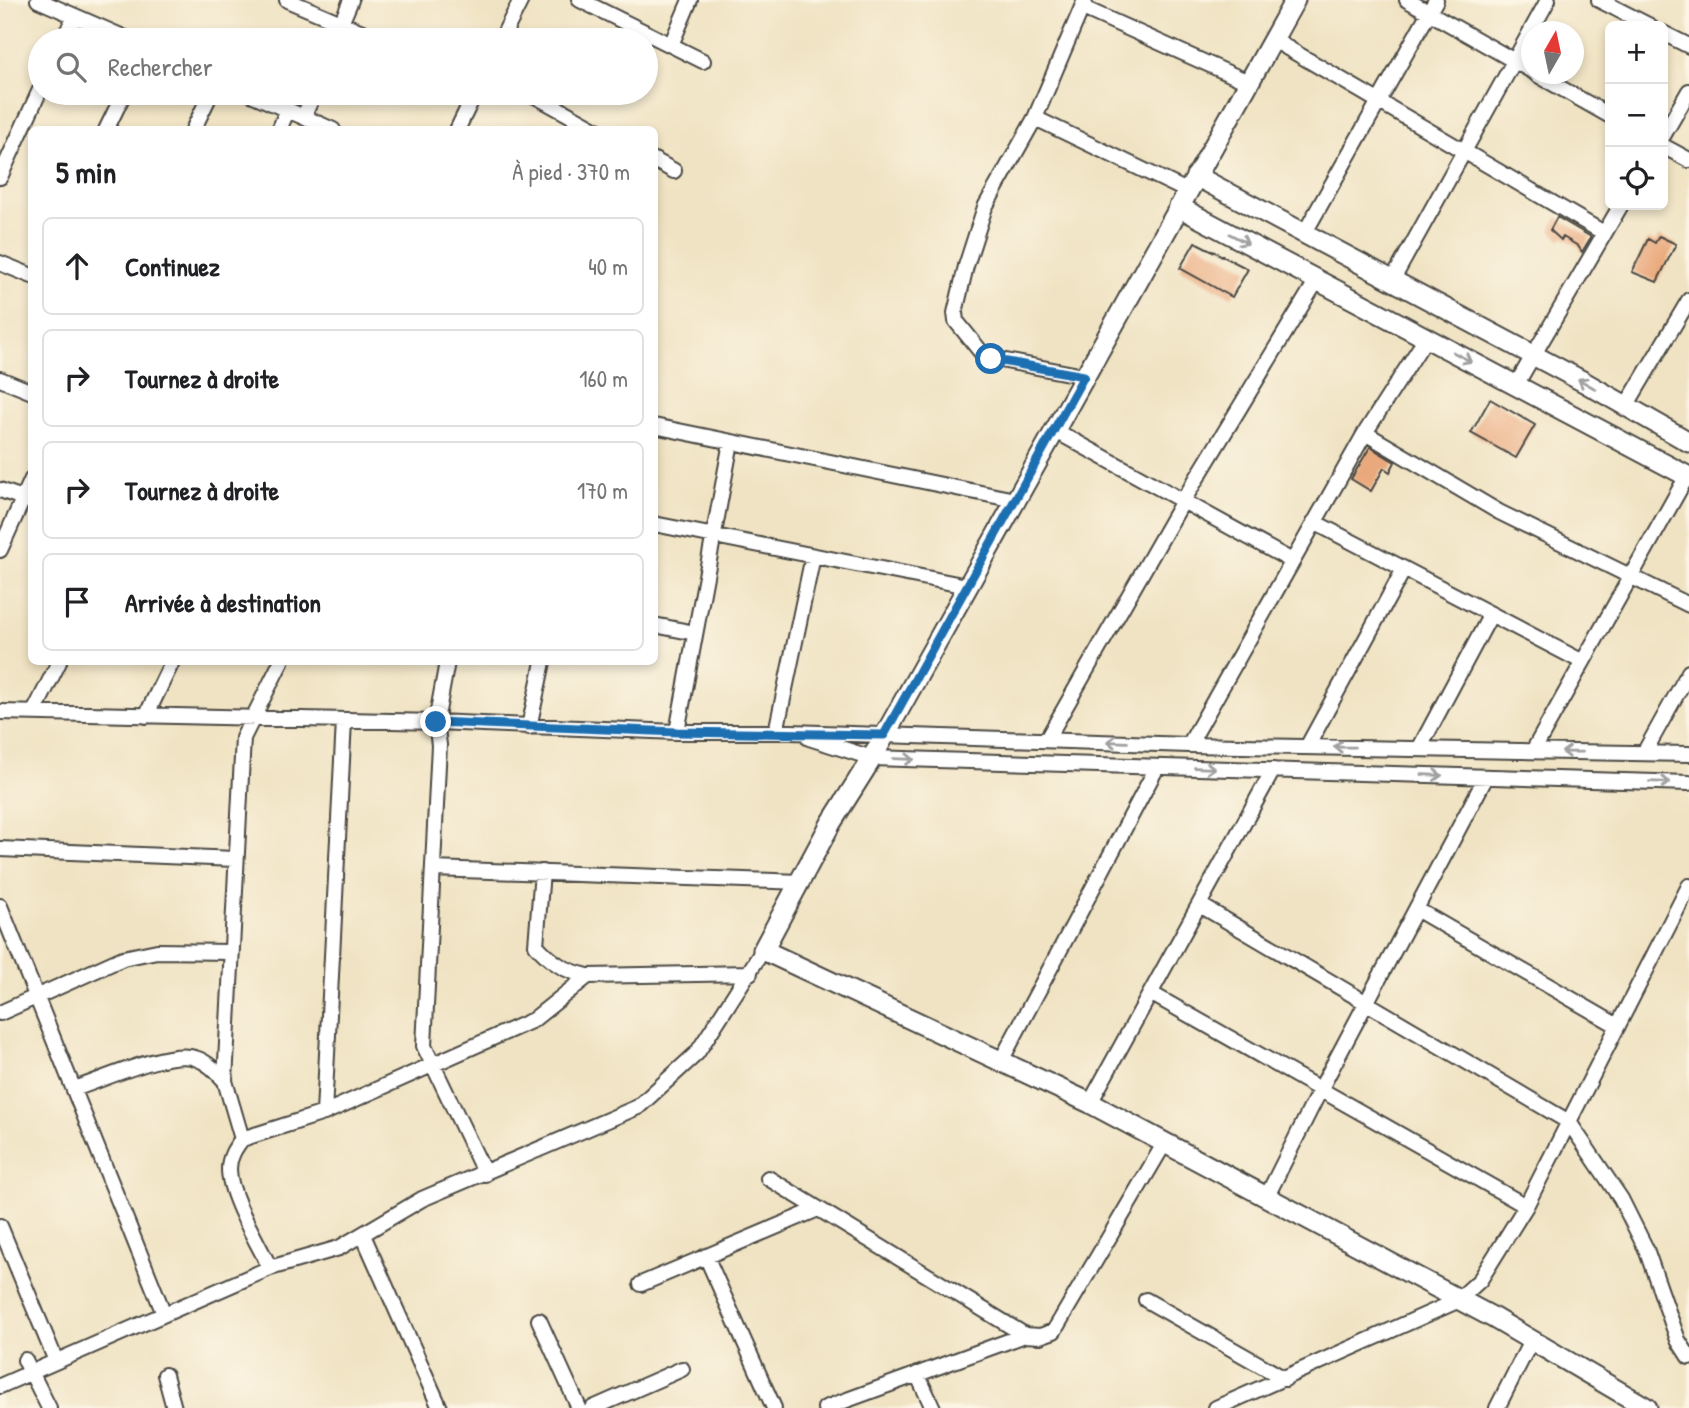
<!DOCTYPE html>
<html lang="fr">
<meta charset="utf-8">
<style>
body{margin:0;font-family:"Patrick Hand",sans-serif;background:#f2f2f2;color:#202124}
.controls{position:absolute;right:21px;top:21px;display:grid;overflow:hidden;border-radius:10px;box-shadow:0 4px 10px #0003}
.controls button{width:63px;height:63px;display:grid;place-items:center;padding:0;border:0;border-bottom:2px solid #e0e0e0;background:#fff;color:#202124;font:35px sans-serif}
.compass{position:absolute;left:1521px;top:21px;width:63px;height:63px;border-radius:50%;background:#fff;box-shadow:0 4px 10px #0003;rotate:9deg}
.stop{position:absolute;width:21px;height:21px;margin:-16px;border:5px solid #1f6fb2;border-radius:50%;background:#fff}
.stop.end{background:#1f6fb2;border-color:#fff;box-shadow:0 2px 7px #0008}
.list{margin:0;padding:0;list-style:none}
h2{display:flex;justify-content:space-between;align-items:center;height:91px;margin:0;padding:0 28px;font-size:30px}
h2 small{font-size:23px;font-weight:400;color:#757577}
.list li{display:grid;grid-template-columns:46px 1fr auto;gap:21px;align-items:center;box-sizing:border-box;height:98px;margin:0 14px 14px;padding:0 14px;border:2px solid #e0e0e0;border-radius:10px}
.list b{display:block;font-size:26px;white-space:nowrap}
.list em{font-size:23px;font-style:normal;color:#757577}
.icon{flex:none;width:38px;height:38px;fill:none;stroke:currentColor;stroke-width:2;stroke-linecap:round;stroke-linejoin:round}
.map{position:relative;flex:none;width:1689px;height:1408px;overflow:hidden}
.search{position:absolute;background:#fff;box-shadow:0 4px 10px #0003;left:28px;top:28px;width:630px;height:77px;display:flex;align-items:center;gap:18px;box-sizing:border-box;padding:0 24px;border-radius:38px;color:#757577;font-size:26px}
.panel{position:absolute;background:#fff;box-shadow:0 4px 10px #0003;left:28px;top:126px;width:630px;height:539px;border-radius:10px}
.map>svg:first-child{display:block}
.building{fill:#eaa97c}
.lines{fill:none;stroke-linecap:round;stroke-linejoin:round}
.street-casing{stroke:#494742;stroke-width:18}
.secondary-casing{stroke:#494742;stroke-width:23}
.street{stroke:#fff;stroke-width:14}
.secondary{stroke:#fff;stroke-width:19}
.oneway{stroke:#a0a0a0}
.route{stroke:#1f6fb2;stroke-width:9}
</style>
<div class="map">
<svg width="1689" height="1408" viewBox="0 0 1689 1408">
<rect width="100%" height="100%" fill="#fcf5e5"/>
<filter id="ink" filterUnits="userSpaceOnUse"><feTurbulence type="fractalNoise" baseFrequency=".0143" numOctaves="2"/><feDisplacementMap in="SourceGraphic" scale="14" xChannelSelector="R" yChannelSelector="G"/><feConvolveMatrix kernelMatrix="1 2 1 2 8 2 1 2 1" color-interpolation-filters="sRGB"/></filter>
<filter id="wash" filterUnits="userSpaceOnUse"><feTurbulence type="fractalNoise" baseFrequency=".00686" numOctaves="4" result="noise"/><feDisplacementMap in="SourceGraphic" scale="28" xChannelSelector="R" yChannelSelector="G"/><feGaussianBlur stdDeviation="1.57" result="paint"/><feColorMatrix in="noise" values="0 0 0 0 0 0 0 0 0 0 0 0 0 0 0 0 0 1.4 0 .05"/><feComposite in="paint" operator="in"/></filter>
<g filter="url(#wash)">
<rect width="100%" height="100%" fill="#f0e3c3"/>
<g id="blocks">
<path class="building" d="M1557 217 1591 237 1582 252 1578 246 1563 237 1561 240 1550 230Z
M1659 236 1676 244 1657 282 1632 272 1648 239 1655 243Z
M1195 242 1248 269 1232 297 1180 268Z
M1490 399 1535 425 1516 458 1471 433Z
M1370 447 1395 462 1390 472 1384 468 1371 491 1351 479Z"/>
</g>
</g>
<g filter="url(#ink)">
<use href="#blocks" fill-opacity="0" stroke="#494742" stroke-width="2"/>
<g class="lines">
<g class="street-casing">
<path id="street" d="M38 0 130 40
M287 0 381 40
M580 0 703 61
M1085 0 1035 118 1187 191
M1407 0 1532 71
M1599 0 1650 26
M1083 8 1248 82
M1663 33 1689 46
M1272 39 1604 233
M63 40 75 16
M334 40 351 0
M501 40 521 0
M671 45 690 0
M1536 74 1610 116
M249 93 333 130
M530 93 597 130
M304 116 314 93
M1035 118 985 207 966 266 955 313 956 321 985 357 1084 376
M106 130 124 93
M193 130 211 93
M279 130 288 109
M457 130 475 93
M1663 136 1689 91
M1663 146 1689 160
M654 160 674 171
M0 177 40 90
M1304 234 1436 0
M0 263 32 276
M1392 281 1548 0
M0 379 32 392
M1516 385 1621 205
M1625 408 1689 300
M654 426 1015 500
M1054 430 1292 561
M1365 433 1499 512 1689 605
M0 490 31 501
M1314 522 1583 662
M654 524 967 586
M0 550 32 479
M654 625 695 633
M447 662 436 722 439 745 424 1046 485 1174
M0 712 436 722 677 732H791L1189 745 1689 754
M34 712 59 662
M146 716 172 662
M529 727 543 662
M677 732 731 442
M776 732 813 556
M809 738 872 758 1689 783
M1047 739 1183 501 1317 280
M1189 745 1365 433 1426 338
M1307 747 1404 569
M1419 749 1491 614
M1533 751 1687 476
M1644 753 1689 672
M0 849 235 859
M433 869 801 882
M542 872 536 945C552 963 565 971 588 976L750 973
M1200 905 1569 1122 1621 1199 1646 1249 1678 1340 1689 1357
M0 906 164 1314
M1416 909 1618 1026
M1152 994 1526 1206
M0 1013 123 958 157 951 231 952
M1001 1061 1157 767
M74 1089C102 1080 169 1049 195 1058 208 1062 216 1071 225 1081
M1090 1103 1273 770
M324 1113 344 721
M242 1139 324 1113 533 1020 588 976
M768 1178 1025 1335 1040 1336 1054 1331 1164 1144
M1266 1198 1320 1090 1486 777
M0 1226 56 1361
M363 1235 440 1408
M706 1256 774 1408
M270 1268C258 1243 229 1196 229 1169 229 1157 235 1148 242 1139L225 1081 243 738 281 662
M641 1284 818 1209
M1146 1300 1285 1379
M539 1320 579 1408
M25 1360 49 1408
M917 1374 933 1408
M165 1375 174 1408
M0 1386 270 1268 339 1248 422 1199 638 1107 697 1053 763 950
M593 1408 682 1369
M825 1408 1025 1335
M1216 1408 1457 1301 1480 1280 1526 1206 1689 886
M1497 1408 1531 1341"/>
</g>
<g class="secondary-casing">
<path id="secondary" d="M1295 0 872 758 831 823 763 950 1090 1103 1492 1317 1647 1408
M1196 176 1584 382 1689 442
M1179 207 1689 477"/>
</g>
<use href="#street" class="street"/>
<use href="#secondary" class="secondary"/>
</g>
<defs><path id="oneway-shaft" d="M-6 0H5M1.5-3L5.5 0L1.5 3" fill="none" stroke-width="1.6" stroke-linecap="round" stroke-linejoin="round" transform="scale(1.75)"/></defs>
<g class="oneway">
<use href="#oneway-shaft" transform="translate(1239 239) rotate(28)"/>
<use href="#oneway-shaft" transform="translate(1462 357) rotate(28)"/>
<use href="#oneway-shaft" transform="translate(1587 384) rotate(-150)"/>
<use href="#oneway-shaft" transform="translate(1117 742) rotate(-178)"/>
<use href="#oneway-shaft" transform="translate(1344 747) rotate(-179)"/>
<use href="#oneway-shaft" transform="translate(1572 752) rotate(-179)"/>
<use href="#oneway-shaft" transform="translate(904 759) rotate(2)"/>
<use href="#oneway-shaft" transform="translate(1205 768) rotate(2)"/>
<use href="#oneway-shaft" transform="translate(1432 775) rotate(2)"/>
<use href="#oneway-shaft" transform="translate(1660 782) rotate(2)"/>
</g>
</g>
<g class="lines" filter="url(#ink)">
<path class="route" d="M436 722 677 732 884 735 1084 376 991 359"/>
</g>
</svg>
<div class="controls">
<button>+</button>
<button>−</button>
<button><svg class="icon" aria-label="locate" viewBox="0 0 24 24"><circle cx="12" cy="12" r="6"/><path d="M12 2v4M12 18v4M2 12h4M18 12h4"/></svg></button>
</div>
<svg class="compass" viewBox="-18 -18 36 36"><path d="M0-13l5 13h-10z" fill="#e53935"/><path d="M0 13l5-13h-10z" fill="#757577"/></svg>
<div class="stop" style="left:991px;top:359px"></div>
<div class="stop end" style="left:436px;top:722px"></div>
<div class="search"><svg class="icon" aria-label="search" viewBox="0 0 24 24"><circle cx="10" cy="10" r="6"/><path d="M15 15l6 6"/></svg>Rechercher</div>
<section class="panel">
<h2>5 min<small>À pied · 370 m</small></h2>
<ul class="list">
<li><svg class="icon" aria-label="ahead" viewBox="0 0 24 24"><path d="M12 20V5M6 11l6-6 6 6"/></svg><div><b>Continuez</b></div><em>40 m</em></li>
<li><svg class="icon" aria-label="right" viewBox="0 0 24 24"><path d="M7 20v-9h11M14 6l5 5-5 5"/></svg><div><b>Tournez à droite</b></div><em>160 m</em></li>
<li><svg class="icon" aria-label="right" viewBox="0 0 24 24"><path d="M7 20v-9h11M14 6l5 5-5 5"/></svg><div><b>Tournez à droite</b></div><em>170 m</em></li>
<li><svg class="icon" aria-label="arrive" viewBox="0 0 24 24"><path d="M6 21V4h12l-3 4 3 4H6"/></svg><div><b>Arrivée à destination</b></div></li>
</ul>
</section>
</div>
